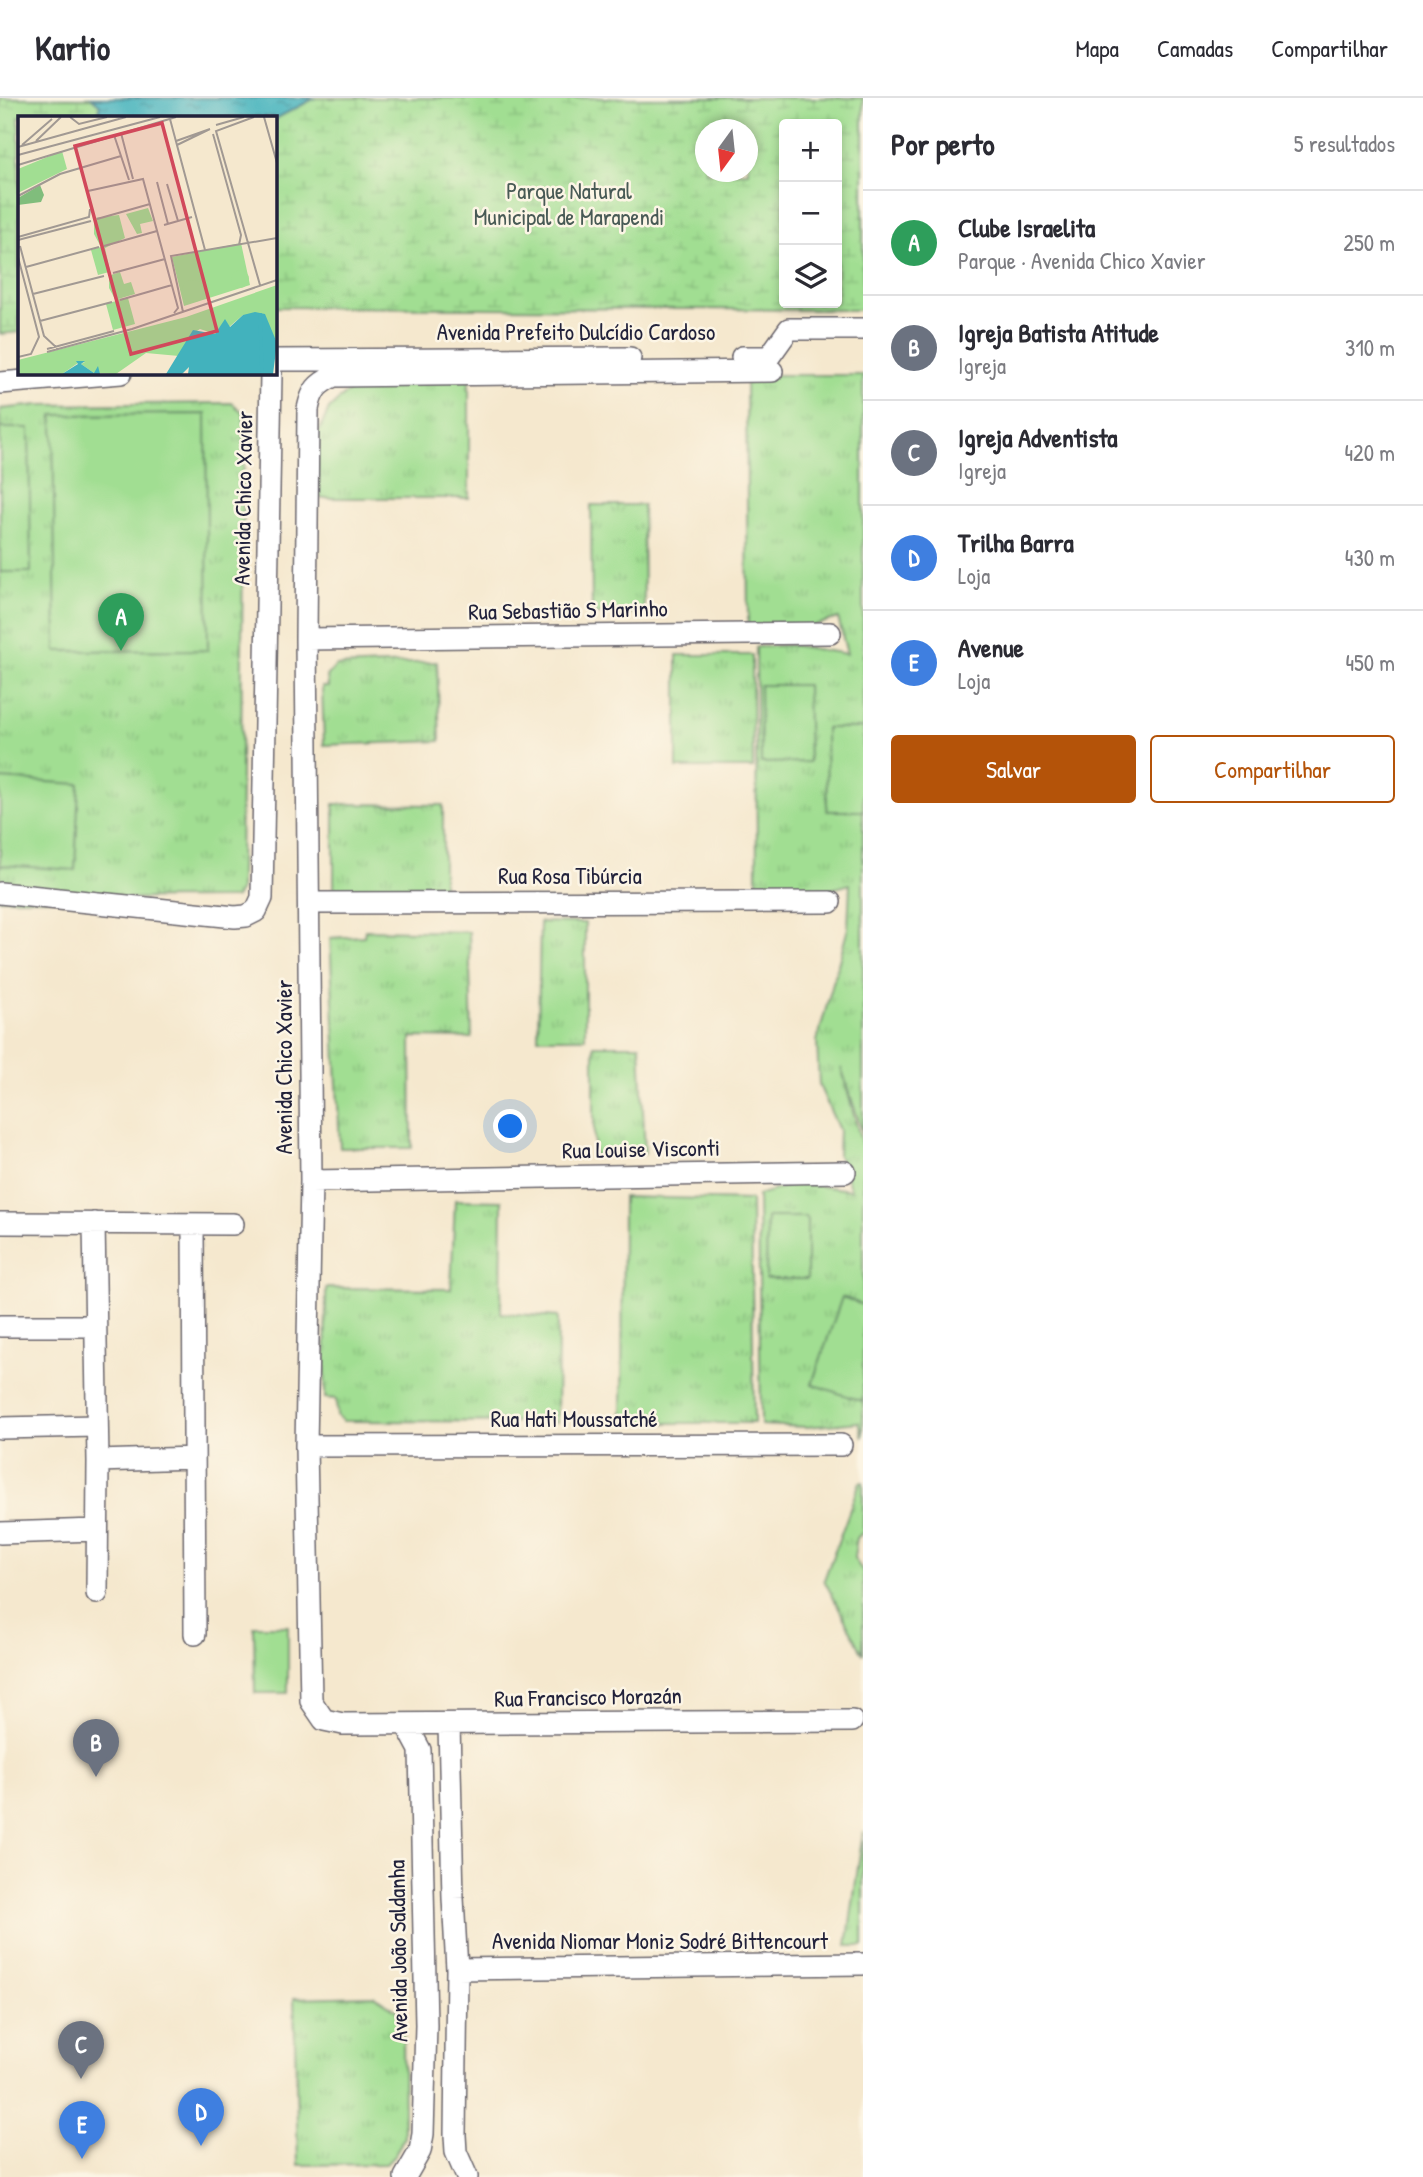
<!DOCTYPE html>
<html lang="pt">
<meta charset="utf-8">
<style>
body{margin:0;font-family:"Patrick Hand",sans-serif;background:#f7f7f7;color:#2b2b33}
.controls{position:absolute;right:21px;top:21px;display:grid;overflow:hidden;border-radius:7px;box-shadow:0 4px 10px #0003}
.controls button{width:63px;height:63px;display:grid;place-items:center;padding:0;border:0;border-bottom:2px solid #e1e1e2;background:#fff;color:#2b2b33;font:35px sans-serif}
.compass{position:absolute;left:695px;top:21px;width:63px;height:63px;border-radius:50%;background:#fff;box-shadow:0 4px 10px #0003;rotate:195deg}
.you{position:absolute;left:511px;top:1029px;width:24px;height:24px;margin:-18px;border:5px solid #fff;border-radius:50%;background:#1a73e8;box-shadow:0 0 0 10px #1a73e833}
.badge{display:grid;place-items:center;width:46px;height:46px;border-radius:50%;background:#b45309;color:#fff;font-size:23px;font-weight:700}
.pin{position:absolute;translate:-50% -58px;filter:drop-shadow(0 2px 4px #0008)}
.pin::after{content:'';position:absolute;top:37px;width:24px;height:21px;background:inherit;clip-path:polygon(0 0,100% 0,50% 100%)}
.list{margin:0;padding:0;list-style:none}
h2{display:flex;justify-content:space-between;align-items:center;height:91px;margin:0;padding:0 28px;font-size:30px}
h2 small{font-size:23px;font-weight:400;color:#7c7c81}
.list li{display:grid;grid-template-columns:46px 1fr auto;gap:21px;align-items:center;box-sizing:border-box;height:105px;padding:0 28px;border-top:2px solid #e1e1e2}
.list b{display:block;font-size:26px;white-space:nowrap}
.list p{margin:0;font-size:23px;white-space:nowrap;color:#7c7c81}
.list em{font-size:23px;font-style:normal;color:#7c7c81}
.actions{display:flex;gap:14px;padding:21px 28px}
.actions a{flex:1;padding:16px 0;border:2px solid #b45309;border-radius:7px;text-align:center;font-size:24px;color:#b45309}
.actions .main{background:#b45309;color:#fff}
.icon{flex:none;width:38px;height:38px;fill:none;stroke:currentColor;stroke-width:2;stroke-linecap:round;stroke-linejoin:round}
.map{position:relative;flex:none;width:863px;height:2079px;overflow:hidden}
header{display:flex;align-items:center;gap:42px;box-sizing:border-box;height:98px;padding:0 35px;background:#fff;border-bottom:2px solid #e1e1e2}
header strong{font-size:33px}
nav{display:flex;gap:38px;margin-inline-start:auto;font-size:24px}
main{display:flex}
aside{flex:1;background:#fff}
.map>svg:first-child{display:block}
.grass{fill:url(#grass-tufts);stroke:#628066;stroke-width:2}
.wetland{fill:url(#wetland-marsh);stroke:#628066;stroke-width:2;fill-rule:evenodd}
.garden{fill:#a1de92;stroke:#628066;stroke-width:2}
.water{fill:url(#water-ripples);stroke:#326a7c;stroke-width:2}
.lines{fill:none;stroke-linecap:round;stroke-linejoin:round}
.minor-casing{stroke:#6c676e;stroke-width:24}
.minor{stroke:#fff;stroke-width:21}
.labels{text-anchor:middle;stroke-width:5;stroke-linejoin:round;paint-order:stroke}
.park-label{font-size:23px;fill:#485a55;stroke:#fcf5e5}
.street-label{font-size:23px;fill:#22223b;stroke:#fcf5e5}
.inset-river{fill:none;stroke:#42b2bd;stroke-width:3.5}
.inset-road{fill:none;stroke:#a19993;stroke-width:2}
.view{fill:#d1495b;fill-opacity:0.15;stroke:#d1495b;stroke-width:3.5}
.inset-edge{fill:none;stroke:#22223b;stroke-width:3.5}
</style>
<header>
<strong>Kartio</strong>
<nav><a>Mapa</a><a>Camadas</a><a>Compartilhar</a></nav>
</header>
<main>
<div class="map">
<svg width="863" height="2079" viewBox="0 0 863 2079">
<defs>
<pattern id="grass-tufts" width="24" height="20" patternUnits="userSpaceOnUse" patternTransform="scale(1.75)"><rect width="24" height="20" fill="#a1de92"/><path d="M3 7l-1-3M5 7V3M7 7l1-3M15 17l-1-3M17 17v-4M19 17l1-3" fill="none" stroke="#8abe7f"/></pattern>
<pattern id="wetland-marsh" width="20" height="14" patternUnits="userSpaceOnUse" patternTransform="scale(1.75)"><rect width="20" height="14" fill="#a1de92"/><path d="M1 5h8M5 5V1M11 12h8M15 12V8" fill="none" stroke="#8abe7f"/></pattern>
<pattern id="water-ripples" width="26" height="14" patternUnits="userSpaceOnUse" patternTransform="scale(1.75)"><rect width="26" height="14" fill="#42b2bd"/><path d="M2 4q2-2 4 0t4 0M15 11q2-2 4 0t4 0" fill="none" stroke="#37909b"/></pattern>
</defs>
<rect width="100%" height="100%" fill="#fcf5e5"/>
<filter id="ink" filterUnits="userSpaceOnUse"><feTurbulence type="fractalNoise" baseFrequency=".0143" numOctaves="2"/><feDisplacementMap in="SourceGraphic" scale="14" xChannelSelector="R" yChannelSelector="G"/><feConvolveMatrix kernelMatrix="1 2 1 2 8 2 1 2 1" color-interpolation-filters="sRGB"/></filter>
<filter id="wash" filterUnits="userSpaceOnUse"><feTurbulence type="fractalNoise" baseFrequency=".00686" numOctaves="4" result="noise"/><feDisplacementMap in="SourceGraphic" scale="28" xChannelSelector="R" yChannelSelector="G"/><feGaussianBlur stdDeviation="1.57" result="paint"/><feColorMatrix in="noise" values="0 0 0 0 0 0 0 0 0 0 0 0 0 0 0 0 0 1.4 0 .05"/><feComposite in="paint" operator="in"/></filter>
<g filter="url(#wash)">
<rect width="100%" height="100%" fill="#f5e8ce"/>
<path class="grass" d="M746 277H863V1036L841 969 863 1051V1339L859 1324 807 1329 761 1327 758 1097 797 1085 851 1092 838 1057 839 1032 819 987 817 943 848 830 850 786 798 801 785 800 782 792 757 791 756 549 791 547 847 556 838 520 806 530 748 529Z
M469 281V400H319L316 340 329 311 344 297 355 289 375 282Z
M232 305 244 315 240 792 235 800 0 801V311L38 307Z
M591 407H643L644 515 592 516Z
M677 557H752L753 670H677Z
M437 564 440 643 324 647 322 589H328L327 578 336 568Z
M334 706 443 707V794L334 793Z
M540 824 585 825V940H538Z
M365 832 469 834 472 940 411 939 412 1050H340L330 840 364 838Z
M594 947H640L645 1056 594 1057Z
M623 1099 751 1102 754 1325H622Z
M455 1102 502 1103 501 1215 558 1219 557 1324 343 1323 337 1318 336 1301 325 1300 326 1190 451 1191Z
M860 1384H863V1434L857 1440 854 1460 863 1474V1556L824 1482Z
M863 1733V1848H847Z
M374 1898 396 1912 403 1925 404 2039 395 2057 386 2066 298 2067 294 1900Z"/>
<path class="wetland" d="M0 0H92L99 5 100 19H19V234L0 236Z
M315 0H863V212L275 209V21ZM784 26H837V205H784ZM706 32H748V74H706Z"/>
<path class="garden" d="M206 316 208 552 56 553 53 317Z
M0 330H29L31 474H0Z
M760 587H807L809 664 761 665Z
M826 630H863V713H827Z
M0 681 79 686 75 772 0 767Z
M767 1119H807V1181H766Z
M842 1199 863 1207V1297L861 1303 812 1286Z
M254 1528H288V1595H255Z"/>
<path class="water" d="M92 0H315L275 21V19H100L99 6Z"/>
</g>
<g filter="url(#ink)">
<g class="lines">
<g class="minor-casing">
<path id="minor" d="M742 259H769L789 231H863
M275 262 630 260
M772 273 334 278C317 286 312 292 308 311L306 541 311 1083 306 1348 311 1603 324 1622 343 1626 852 1623
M0 285 121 275
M306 541 830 535
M0 795 235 819 246 818 256 813 262 800 271 275
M310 805 830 804
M311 1083 845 1074
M0 1125 233 1126
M94 1125 98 1363 97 1495
M193 1126 195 1536
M0 1228H95
M0 1330 97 1328
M306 1348 841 1347
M98 1363 193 1360
M0 1435 97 1432
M449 1626 453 1800 457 1871 455 2037 456 2054 467 2079
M457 1871 863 1866
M405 2079 420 2053 423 2036 426 1927 420 1652 406 1626"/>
</g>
<use href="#minor" class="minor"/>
</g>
</g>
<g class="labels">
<g class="park-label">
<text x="569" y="101">Parque Natural<tspan x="569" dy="26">Municipal de Marapendi</tspan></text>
</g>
<g class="street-label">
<text x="576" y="242">Avenida Prefeito Dulcídio Cardoso</text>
<text transform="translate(243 400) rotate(-89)" y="8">Avenida Chico Xavier</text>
<text transform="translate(568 512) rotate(-1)" y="8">Rua Sebastião S Marinho</text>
<text x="570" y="786">Rua Rosa Tibúrcia</text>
<text transform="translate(284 969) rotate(-90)" y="8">Avenida Chico Xavier</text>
<text transform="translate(641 1051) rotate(-1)" y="8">Rua Louise Visconti</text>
<text x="574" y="1329">Rua Hati Moussatché</text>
<text transform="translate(588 1599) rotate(-1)" y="8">Rua Francisco Morazán</text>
<text x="660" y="1851">Avenida Niomar Moniz Sodré Bittencourt</text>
<text transform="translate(398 1853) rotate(-91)" y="8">Avenida João Saldanha</text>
</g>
</g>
<g transform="translate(18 18)">
<rect width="259" height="259" fill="#f5e8ce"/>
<path d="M44 35 49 53 0 77V53ZM130 92 135 105 122 108 124 117 119 118 108 98ZM101 99 107 122 87 132 93 159 102 156 106 168 113 166 117 178 100 183 110 182 117 208 95 214 88 188 98 185 91 172V156L80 159 73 134 83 131 76 118V102ZM223 127 232 169 166 190 154 141Z" fill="#a1de92"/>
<path d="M22 69 26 79 23 86 0 89V82Z" fill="#80bd7c"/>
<path d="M259 169V227L246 201 225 199 211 211 207 205 197 218 182 213 174 218 161 240 128 237 98 258 76 257 63 248 67 246 60 247 44 258H0V244L168 201Z" fill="#a1de92"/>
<path d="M213 163a9 9 0 1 1 18 0a9 9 0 1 1-18 0ZM164 175a11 11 0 1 1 22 0a11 11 0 1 1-22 0Z" fill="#a1de92"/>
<path d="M237 196 247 198 259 227 255 258H170L171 251 164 258H148L175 214 197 218 207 203 212 211 225 199ZM58 245H67L63 248 76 257 80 250 82 258H44L60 248Z" fill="#42b2bd"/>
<path class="inset-river" d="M242 197 244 258"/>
<path class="inset-road" d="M52 1 61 8 89 1M236 1 198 15 242 169M246 1 259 47M152 3 187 134M198 9 226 1M103 17 115 63M195 18 223 119 221 129M96 19 111 64M18 25 43 1M158 25 192 13M4 29 34 3M159 29 192 13M0 31 108 1M0 39 142 1M0 49 158 1M139 66 150 108M149 68 160 105M70 75 125 63 160 192 156 197M0 80 42 58 103 40M79 103 132 88M146 109 174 101M0 121 71 101 72 93M0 124 73 105M2 130 26 220 40 233M86 130 139 115M0 141 21 221 13 238 0 241M8 151 81 131M95 157 147 143M15 178 86 160M102 184 154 169M165 196 153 140 259 122M22 205 94 186M29 233 96 215M29 236 114 213 259 164"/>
<path class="view" d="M144 7 199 215 113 238 57 30Z"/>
<rect width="259" height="259" class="inset-edge"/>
</g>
</svg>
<div class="controls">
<button>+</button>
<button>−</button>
<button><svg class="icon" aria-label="layers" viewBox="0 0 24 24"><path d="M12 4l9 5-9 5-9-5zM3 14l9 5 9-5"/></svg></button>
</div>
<svg class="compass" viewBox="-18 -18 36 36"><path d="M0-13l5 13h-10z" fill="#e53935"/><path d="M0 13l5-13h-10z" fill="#7c7c81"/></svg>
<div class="you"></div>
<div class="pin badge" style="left:121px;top:553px;background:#2e9e5b">A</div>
<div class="pin badge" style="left:96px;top:1679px;background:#6b7280">B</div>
<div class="pin badge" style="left:81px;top:1981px;background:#6b7280">C</div>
<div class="pin badge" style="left:201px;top:2048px;background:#3f7fe0">D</div>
<div class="pin badge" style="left:82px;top:2061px;background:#3f7fe0">E</div>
</div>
<aside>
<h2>Por perto<small>5 resultados</small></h2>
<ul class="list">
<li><span class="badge" style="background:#2e9e5b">A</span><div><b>Clube Israelita</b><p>Parque · Avenida Chico Xavier</p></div><em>250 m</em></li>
<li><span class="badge" style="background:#6b7280">B</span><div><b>Igreja Batista Atitude</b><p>Igreja</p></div><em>310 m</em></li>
<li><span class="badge" style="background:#6b7280">C</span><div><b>Igreja Adventista</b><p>Igreja</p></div><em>420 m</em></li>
<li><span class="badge" style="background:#3f7fe0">D</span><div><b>Trilha Barra</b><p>Loja</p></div><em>430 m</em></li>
<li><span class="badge" style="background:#3f7fe0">E</span><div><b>Avenue</b><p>Loja</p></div><em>450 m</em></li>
</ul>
<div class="actions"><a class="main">Salvar</a><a>Compartilhar</a></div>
</aside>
</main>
